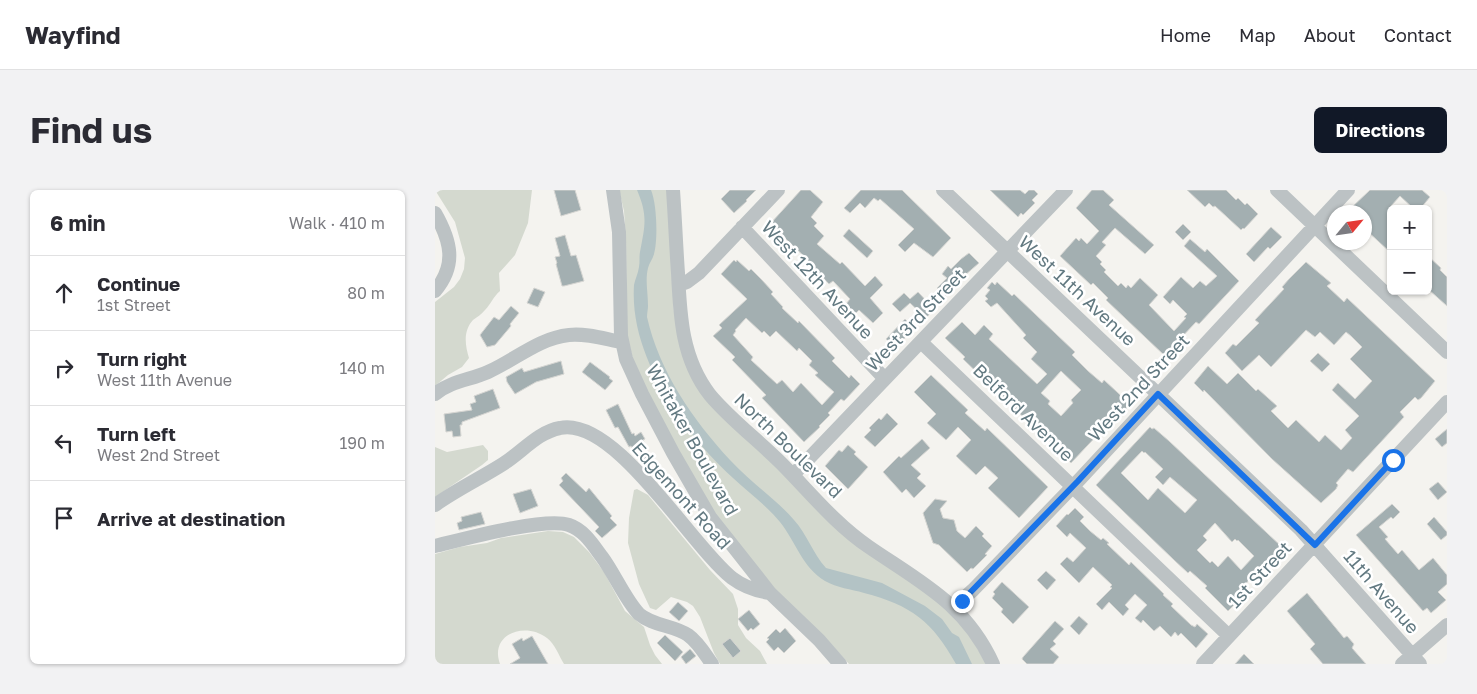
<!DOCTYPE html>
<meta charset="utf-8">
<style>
body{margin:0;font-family:"Golos Text",sans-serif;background:#f2f2f3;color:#2b2b33}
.controls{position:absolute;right:15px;top:15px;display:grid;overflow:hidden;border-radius:8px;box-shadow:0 1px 4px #0004}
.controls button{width:45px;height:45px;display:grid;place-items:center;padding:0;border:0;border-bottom:1px solid #e1e1e2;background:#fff;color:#2b2b33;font:25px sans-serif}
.compass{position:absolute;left:892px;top:15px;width:45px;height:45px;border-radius:50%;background:#fff;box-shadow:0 1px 4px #0004;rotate:61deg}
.stop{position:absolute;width:15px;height:15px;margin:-11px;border:4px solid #1a73e8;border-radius:50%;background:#fff}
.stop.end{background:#1a73e8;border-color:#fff;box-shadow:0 1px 5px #0008}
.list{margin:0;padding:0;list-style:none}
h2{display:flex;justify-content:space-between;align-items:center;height:65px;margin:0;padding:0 20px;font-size:21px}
h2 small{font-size:16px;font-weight:400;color:#7c7c81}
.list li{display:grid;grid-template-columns:32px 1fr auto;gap:15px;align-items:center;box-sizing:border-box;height:75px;padding:0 20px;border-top:1px solid #e1e1e2}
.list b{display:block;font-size:19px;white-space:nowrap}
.list p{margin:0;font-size:16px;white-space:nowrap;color:#7c7c81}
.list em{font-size:16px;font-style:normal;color:#7c7c81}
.icon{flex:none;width:28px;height:28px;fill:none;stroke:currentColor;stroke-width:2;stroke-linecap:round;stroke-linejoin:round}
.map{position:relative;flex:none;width:1012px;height:474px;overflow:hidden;border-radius:8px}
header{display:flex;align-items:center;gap:30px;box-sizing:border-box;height:70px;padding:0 25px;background:#fff;border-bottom:1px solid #e1e1e2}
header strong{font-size:24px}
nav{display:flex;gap:28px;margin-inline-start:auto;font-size:18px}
.intro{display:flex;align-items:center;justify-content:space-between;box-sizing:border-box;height:120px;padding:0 30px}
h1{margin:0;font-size:35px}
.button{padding:12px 22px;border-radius:8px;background:#111827;color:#fff;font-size:18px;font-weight:700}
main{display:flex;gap:30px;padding:0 30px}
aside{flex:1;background:#fff;border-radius:8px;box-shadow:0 1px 4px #0004}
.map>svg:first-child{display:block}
.green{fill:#d4d9cf}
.water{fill:#b3c3c5}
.building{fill:#a3afb1;stroke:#d5d5d2;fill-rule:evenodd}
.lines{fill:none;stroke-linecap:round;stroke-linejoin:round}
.minor{stroke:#bcc2c4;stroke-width:14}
.route{stroke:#1a73e8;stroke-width:6}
.labels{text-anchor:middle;stroke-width:5;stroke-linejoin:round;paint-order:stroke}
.street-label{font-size:18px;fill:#627981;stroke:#fff}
</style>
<header>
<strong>Wayfind</strong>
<nav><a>Home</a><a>Map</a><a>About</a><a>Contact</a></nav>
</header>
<div class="intro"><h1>Find us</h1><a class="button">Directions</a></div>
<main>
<aside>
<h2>6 min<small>Walk · 410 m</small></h2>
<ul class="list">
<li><svg class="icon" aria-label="ahead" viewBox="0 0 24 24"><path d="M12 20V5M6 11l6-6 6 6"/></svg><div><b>Continue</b><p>1st Street</p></div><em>80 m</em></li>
<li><svg class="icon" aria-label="right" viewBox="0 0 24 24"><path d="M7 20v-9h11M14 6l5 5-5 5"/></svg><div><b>Turn right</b><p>West 11th Avenue</p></div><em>140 m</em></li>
<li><svg class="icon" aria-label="left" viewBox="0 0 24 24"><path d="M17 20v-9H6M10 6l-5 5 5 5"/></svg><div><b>Turn left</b><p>West 2nd Street</p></div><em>190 m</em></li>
<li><svg class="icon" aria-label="arrive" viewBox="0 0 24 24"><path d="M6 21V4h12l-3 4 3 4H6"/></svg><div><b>Arrive at destination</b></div></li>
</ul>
</aside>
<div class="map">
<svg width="1012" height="474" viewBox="0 0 1012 474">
<rect width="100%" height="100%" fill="#f4f3ef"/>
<path class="green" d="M0 0H97L93 33 80 65 64 83 65 101C58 107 56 114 50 120 47 124 42 127 38 130 28 141 30 155 34 168L27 177 13 185 0 196V112L19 97 25 89 29 79 30 68 20 32Z
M184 0H232L239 123 272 210 503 411 534 443 551 474H414L395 453 340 399 279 324 217 212 199 174 192 145 191 50 189 21Z
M48 255 53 261V270L47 275 0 307V257L12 262Z
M202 299 213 305 275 380 298 404 303 419V435L311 448 325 461 332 474H285L279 463 265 427 258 416 252 412 236 407 221 420 215 418 204 394 193 353 194 328 199 300Z
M113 341 128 342 139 347 154 362 169 382 190 421 209 437 215 455 220 465 227 474H129C124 466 120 454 112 448 90 431 54 444 65 474H0V364L25 357 52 353 66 348Z"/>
<path class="water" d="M202 0H216C222 14 223 50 219 64 218 69 214 73 213 78 210 91 213 102 213 116 213 119 212 123 212 127 224 181 258 230 295 270 315 292 340 308 359 330 372 344 378 364 391 378L447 393 490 416 507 429 517 443 524 447 537 474H521C498 432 476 415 429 403 416 399 402 398 390 391 367 377 361 352 345 332 331 315 313 302 298 288 276 268 258 247 241 222 217 185 196 142 199 95 200 89 203 84 204 77 205 72 204 67 205 62 210 35 213 26 202 0Z"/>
<path class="building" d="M119 0H140L146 20 126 26Z
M295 0H321L311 10 312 11 299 23 286 9Z
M366 0H375L388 12 376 27 382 33 379 36 389 46 382 54 405 74 407 72 430 96 440 86 448 95 435 108 448 123 438 133 424 120 420 124 411 114 415 109 398 91 394 94 372 71 373 70 335 34Z
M426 0H467L516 48 498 67 479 53 470 62 463 55 479 39 445 9 443 11 439 8 430 18 425 13 415 23 409 18Z
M555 0H585L590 4 594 0H599L603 4 597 10 600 13 588 25 586 23 583 27Z
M657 0H668L679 10 674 15 719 55 710 64 680 38 667 52 671 55 661 66 667 72 665 74 671 80 669 82 683 96 686 93 691 98 693 95 696 98 705 88 723 105 714 115 739 141 751 128 749 127 752 124 738 110 735 114 728 107 746 87 758 98 765 91 771 96 782 86 749 56 755 49 770 62 772 59 804 91 764 134 761 132 744 150 749 155 738 167 733 163 730 166 671 110 673 108 658 93 656 95 625 66 641 48 644 51 646 48 652 54 664 41 641 18Z
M752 0H791L801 10 803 8 810 15 812 13 823 24 809 39 808 38 806 40 780 16 778 17 774 13 770 17Z
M935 0H987L995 7 985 19H979L965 6 956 16V63L930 39V22H921L916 18Z
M748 34 756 42 748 50 740 42Z
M836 37 847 47 835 59 833 57 819 72 811 64Z
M414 39 438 61 432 68 408 46Z
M130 45 136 66 141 65 149 91 129 96H127L121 74 122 73 120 67 125 66 120 48Z
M534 63 544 73 529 86 511 106 502 98 512 88 507 84 513 76 516 79 526 69Z
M993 66 1006 78 1005 80 1012 87V116L993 99Z
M299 70 301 72 302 70 314 81 316 79 326 89 338 102 336 104 348 117 347 118 363 133 364 131 400 168 397 171 414 188 416 185 425 194 409 211 406 209 393 223 395 225 384 236 385 237 369 252 327 208 331 205 297 170 300 167 278 146 287 138 284 135 312 109 286 84ZM311 128 327 143 329 141 335 147 341 141 362 161 364 158 377 171 374 175 383 183 380 185 399 202 387 215 366 193 358 202 347 190 342 194 316 170 318 167 298 145 301 141 300 140Z
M871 72 896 93 892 96 909 112 912 108 1000 191 986 208 983 210 980 207 965 222 969 227 918 282 913 279 901 293 903 295 901 299 886 313 837 269 769 200 768 202 759 193 773 176 792 194 803 183 821 201 823 199 842 216 836 221 853 238 861 230 884 252 890 245 906 260 917 248 910 240 924 226 897 200 903 193 920 209 937 191 915 169 927 157 916 146 911 142 899 155 885 142 880 147 871 140 836 177 824 165 807 181 790 163 798 154 801 156 824 133 820 130 849 99 847 97 854 89Z
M557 92 560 95 562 92 577 106 579 104 640 162 637 165 653 181 667 193 669 190 695 214 686 224 684 222 636 273 528 169 530 167 510 148 527 132 540 145 549 135 558 144 554 149 602 194 612 184 596 169 602 162 588 148 591 145 562 113 556 117 550 111 553 109 550 106 555 100 552 98ZM626 181 646 200 636 210 638 213 626 226 613 214 615 211 606 203Z
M99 98 110 102 103 117 92 113Z
M483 102 499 119 491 128 475 113 465 122 457 114 469 103 475 109Z
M76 116 84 123 75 134 76 136 60 155 52 157 45 145 59 127 64 130Z
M470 129 479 138 461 158 451 149Z
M883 163 895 174 887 182 875 171Z
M126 171 129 184 101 192 80 204 72 192 71 187 87 178 89 182Z
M155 172 175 187 174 188 178 191 170 200 147 182Z
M496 185 533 220 530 223 550 241 552 238 613 297 584 328 553 298 563 288 550 276 541 285 521 266 536 250 523 237 511 250 492 233 501 224 479 202Z
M58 199 65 218 27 232V235H25L26 246 18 247 17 241 11 242 9 224 37 220 35 214 41 212 39 206Z
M183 214 197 244 199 243 200 246 206 242 210 249 208 250 211 256H210L219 272 211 276 205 264 201 266 196 256 194 257 183 237 180 238 171 220Z
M452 223 463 234 440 257 429 247 436 240 434 238 444 228 446 230Z
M715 237 717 239 719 238 734 251 848 358 835 373 832 371 803 402 808 406 793 421 770 398 772 396 755 381 753 383 739 370 661 295ZM707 261 709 263 710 262 728 279 720 287 728 295 735 287 762 310 750 323 723 298 713 310 686 283ZM780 333 797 352 800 349 802 351 803 350 819 366 806 380 793 366 783 377 777 371 775 373 762 360 772 350 768 346Z
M1012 239V253L1007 257 1000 249Z
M487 249 495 258 476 275 486 284 482 288 491 296 479 308 471 299 467 303 448 282 464 266 466 268Z
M413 255 421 262 419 264 433 277 413 299 390 276 404 260 407 262Z
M131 283 151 302 154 298 177 326 175 328 182 335 167 348 160 341 164 337 124 295 128 291 126 288Z
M1003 292 1012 302 1003 310 994 299Z
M96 299 103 316 85 323 78 304Z
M500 309 512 311 505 319 508 328 519 330 522 341 530 348 541 336 549 344 547 346 557 356 550 364 552 365 538 379 536 378 532 382 504 355 498 353 488 323Z
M957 314 965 322 958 329 956 327 944 337 953 347 950 349 963 364 967 360 984 380 998 368 1012 385V394L1003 402 1011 410 996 423 992 418 988 421 921 345Z
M640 318 649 327 645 331 655 341 666 350 668 348 674 353 672 354 694 375 696 372 729 404 728 405 738 414 736 416 756 435 760 437 762 434 773 444 761 458 746 443 743 446 740 442 736 447 725 436 719 441 708 430 706 433 700 428 712 415 700 404 690 415 694 419 688 426 674 412 667 420 661 414 677 398 675 397 677 395 658 377 644 393 625 374 632 367 638 372 651 358 635 343 632 347 621 336 632 324 633 325Z
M46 322 50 334 24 340 22 333 27 331 26 327Z
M999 327 1012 342V345L1006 350 992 334Z
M611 381 621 390 612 400 602 390Z
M567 392 594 417 578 434 566 422 568 419 557 408 560 404 558 402Z
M872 403 909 448 912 446 919 454 917 458 931 474H888L875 459 880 454 852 421Z
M243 412 253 421 244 431 234 422Z
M314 420 325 434 318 440 316 438 313 441 303 429Z
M644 426 653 434 644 445 635 436Z
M620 431 629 439 618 451 621 454 615 459 624 467 618 474H592L587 469 588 467Z
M350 438 361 451 349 463 343 457 339 461 331 452 334 449 332 448 341 439 345 443Z
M230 445 248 462 240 471 222 453Z
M97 446 113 474H75L85 468 77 454 87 448 88 451Z
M295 448 306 461 298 468 287 454Z
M255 459 261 466 251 474 246 467Z
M809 464 819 474H800Z"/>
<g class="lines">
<path class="minor" d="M178 0 184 42 186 146 191 169 207 204 238 263 275 327 335 403 384 450 405 474
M238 0C240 28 241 55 243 83 245 127 247 169 275 205 296 230 323 250 346 273 374 301 400 334 434 357 485 392 531 414 558 474
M508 0 866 340 985 474
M842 0 1012 162
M0 23C16 51 22 75 0 101
M307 37 450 189
M244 95 252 92 264 83 343 0
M486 152 794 446
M0 204C16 191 35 190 53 182 80 170 104 148 134 145 151 143 170 149 187 152
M358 285 631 0
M0 315C21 300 46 288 68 274 87 262 103 242 125 238 180 226 257 357 297 388 309 397 321 401 335 403
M0 356C29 349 109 327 134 335 149 340 158 355 167 367 179 383 191 411 204 424 218 436 238 435 253 445 263 452 270 464 277 474
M519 417 538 400 645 289 913 0
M768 474 1012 212
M967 474 1012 435"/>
</g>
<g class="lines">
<path class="route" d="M527 411 643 291 723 204 880 355 958 270"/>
</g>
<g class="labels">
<g class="street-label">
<text transform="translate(382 90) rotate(47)" y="6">West 12th Avenue</text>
<text transform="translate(642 101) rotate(43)" y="6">West 11th Avenue</text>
<text transform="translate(481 130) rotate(-46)" y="6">West 3rd Street</text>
<text transform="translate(704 198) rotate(-47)" y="6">West 2nd Street</text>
<text transform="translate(588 223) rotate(44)" y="6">Belford Avenue</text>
<text transform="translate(257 250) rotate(61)" y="6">Whitaker Boulevard</text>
<text transform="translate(353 256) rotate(44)" y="6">North Boulevard</text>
<text transform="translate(246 306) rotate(48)" y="6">Edgemont Road</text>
<text transform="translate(825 385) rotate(-47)" y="6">1st Street</text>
<text transform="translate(946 402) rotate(49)" y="6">11th Avenue</text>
</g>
</g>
</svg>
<div class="controls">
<button>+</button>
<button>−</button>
</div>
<svg class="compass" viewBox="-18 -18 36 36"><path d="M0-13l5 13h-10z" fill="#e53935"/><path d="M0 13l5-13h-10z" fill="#7c7c81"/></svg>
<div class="stop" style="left:958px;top:270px"></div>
<div class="stop end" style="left:527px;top:411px"></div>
</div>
</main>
